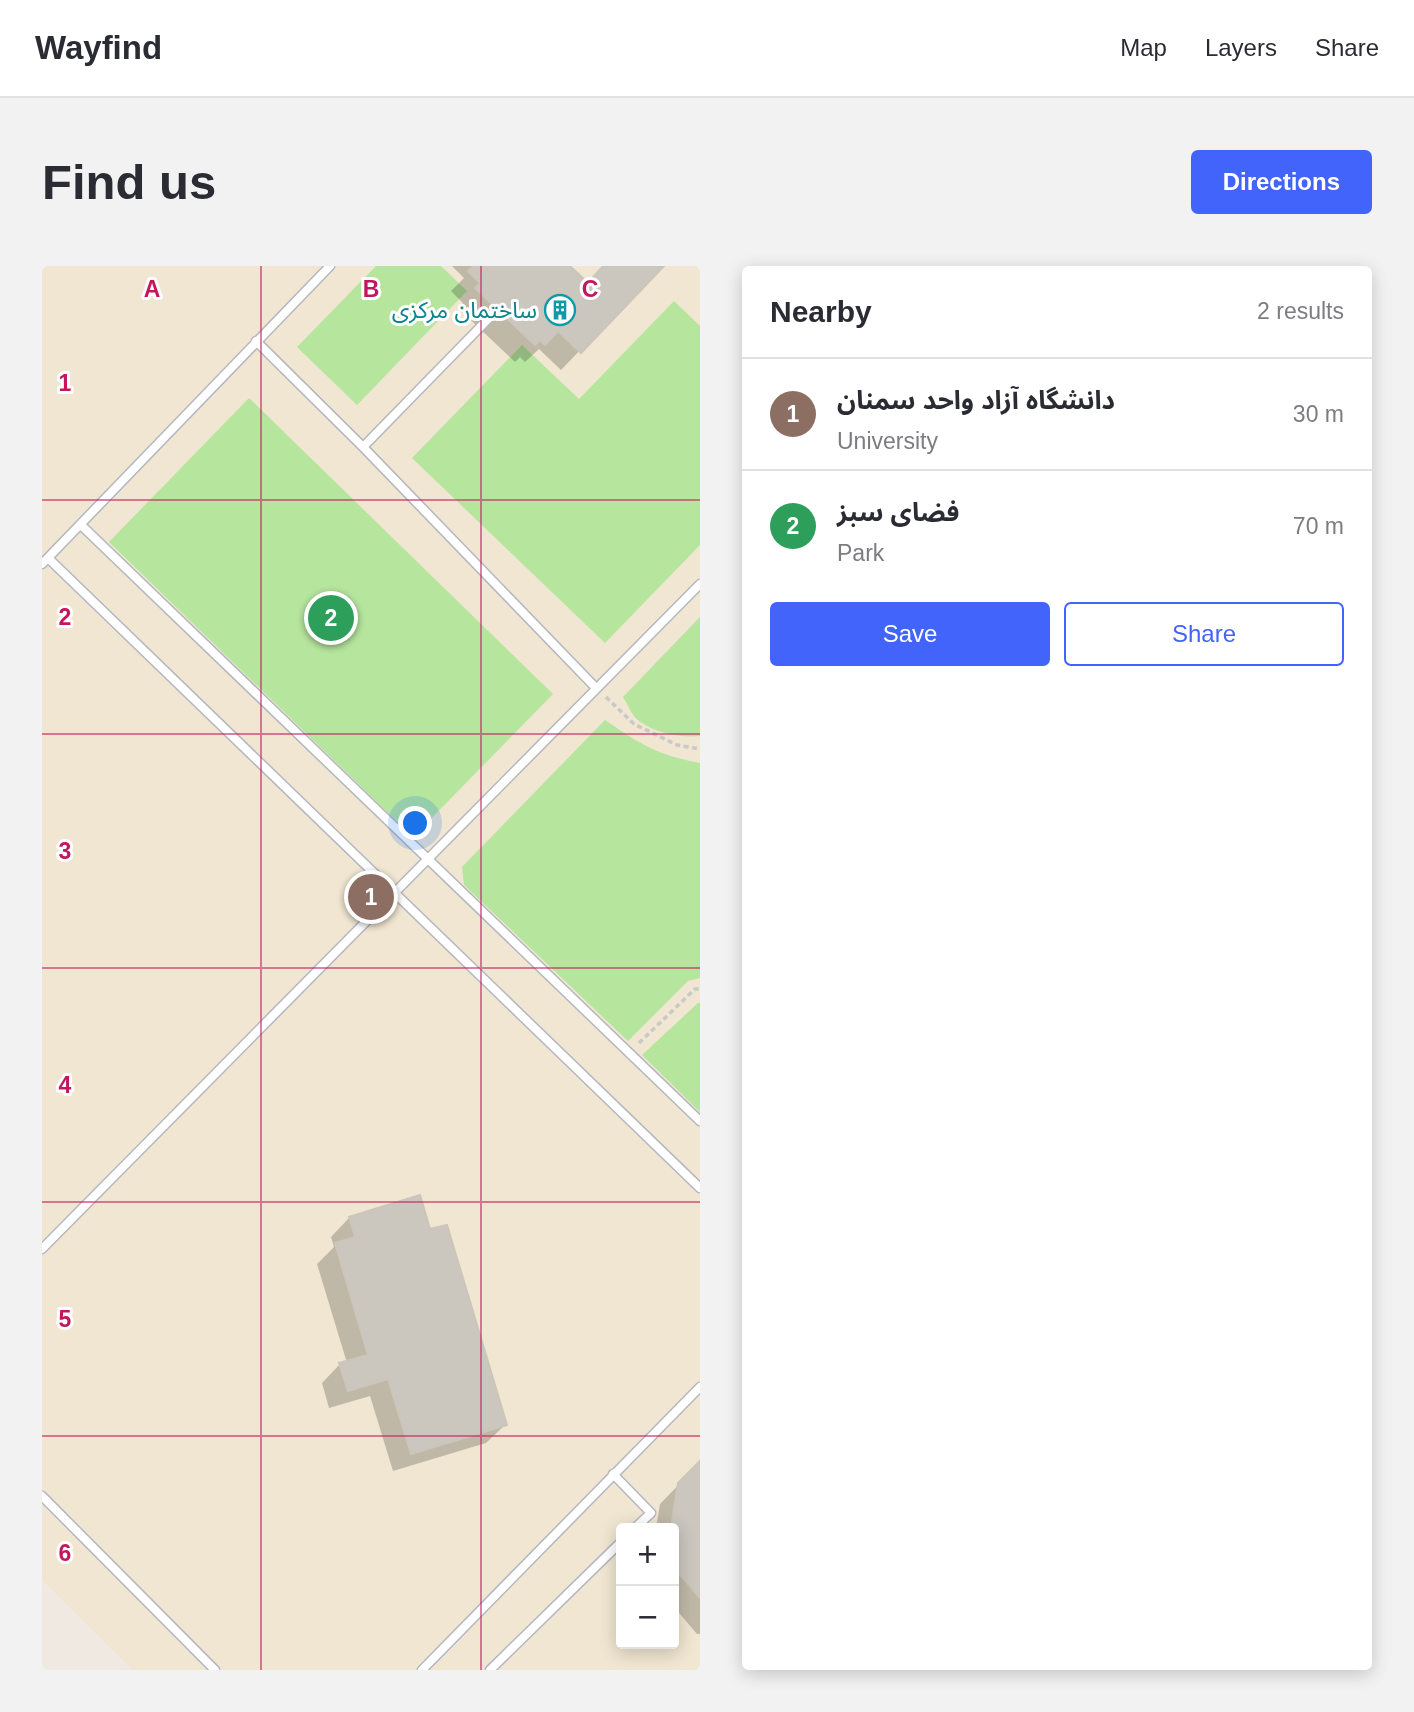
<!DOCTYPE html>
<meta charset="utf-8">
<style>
body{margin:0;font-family:Arial,"Noto Sans Arabic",sans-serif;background:#f2f2f3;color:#2b2b33}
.controls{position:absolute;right:21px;bottom:21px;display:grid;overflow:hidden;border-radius:7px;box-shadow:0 4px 18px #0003}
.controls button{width:63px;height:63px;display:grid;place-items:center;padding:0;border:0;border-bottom:2px solid #e1e1e2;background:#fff;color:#2b2b33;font:35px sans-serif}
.you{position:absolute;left:374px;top:558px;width:24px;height:24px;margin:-18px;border:5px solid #fff;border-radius:50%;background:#1a73e8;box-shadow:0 0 0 10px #1a73e833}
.badge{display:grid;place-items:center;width:46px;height:46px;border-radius:50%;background:#4264fb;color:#fff;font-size:23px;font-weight:700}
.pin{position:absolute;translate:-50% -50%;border:4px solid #fff;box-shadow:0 2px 7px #0006}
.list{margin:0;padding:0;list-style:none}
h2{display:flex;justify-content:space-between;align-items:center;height:91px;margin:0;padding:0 28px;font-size:30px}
h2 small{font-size:23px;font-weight:400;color:#7c7c81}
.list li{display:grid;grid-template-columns:46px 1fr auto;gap:21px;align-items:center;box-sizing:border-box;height:112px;padding:0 28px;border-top:2px solid #e1e1e2}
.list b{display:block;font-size:26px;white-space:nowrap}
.list p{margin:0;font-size:23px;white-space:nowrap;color:#7c7c81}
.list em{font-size:23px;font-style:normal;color:#7c7c81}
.actions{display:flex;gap:14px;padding:21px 28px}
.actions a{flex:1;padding:16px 0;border:2px solid #4264fb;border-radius:7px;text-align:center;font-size:24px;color:#4264fb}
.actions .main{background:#4264fb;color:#fff}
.map{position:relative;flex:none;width:658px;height:1404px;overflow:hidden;border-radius:7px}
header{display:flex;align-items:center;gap:42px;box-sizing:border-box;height:98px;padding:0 35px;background:#fff;border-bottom:2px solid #e1e1e2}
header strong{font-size:33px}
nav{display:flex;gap:38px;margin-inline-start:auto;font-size:24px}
.intro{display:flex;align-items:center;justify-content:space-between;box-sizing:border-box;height:168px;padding:0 42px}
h1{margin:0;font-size:49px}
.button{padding:18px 32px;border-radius:7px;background:#4264fb;color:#fff;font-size:24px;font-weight:700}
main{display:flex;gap:42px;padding:0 42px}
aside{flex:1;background:#fff;border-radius:7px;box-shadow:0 4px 18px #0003}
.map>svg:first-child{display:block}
.education{fill:#f0e6d1;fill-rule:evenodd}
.green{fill:#b6e59e}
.shadow{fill:#0003}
.building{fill:#cbc7bf;stroke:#cbc5ba;stroke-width:2}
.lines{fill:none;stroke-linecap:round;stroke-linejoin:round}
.lane-casing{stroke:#b4b7c1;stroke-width:11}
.path{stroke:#c9c9c9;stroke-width:3.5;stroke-dasharray:5 3.5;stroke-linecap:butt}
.lane{stroke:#fff;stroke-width:8}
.grid{fill:none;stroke:#c2185b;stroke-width:2;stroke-opacity:0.55}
.labels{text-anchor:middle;stroke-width:6;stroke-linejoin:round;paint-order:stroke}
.culture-label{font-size:23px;fill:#0d838f;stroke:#fff;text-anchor:end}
.grid-label{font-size:23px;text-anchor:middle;font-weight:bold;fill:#c2185b;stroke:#fff;stroke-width:6;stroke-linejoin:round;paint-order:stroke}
</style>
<header>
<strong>Wayfind</strong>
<nav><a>Map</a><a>Layers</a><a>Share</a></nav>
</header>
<div class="intro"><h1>Find us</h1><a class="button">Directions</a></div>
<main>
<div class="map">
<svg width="658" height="1404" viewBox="0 0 658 1404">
<rect width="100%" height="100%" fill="#efe9e1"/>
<path class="education" d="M0 0H658V1404H91L0 1314ZM579 1262H632V1378H579Z"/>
<path class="green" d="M334 0H399L425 25 315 139 255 81Z
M632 35 658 60V279L563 377 370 192 480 79 537 133Z
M207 132 511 428 371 571 67 276Z
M658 351V470C639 472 613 467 597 455 590 450 586 439 581 431Z
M563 454C598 478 615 489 658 497V712L646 715 586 775 422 619 420 601Z
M656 737H658V846L600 789Z"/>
<path class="shadow" d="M410 0H525L545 19 562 0H619L519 104 497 83 483 96 478 91 473 96 416 42 421 37 409 25 422 12Z
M307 952 387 966 463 1159 444 1177 351 1205 328 1130 287 1142 280 1117 298 1098 305 1097 275 998 292 981 289 971Z
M658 1197V1368H655L632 1341V1262H614L618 1238Z"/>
<path class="building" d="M432 0H528L546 17 561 0H622L539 87 516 65 503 79 498 74 493 79 433 22 438 17 426 5Z
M378 929 388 963 405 959 465 1159 369 1188 346 1113 306 1125 297 1097 326 1089 293 977 313 971 307 951Z
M658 1195V1332L632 1302V1262H629L636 1217Z"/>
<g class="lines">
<g class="lane-casing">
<path id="lane" d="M214 75 321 181 554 422
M321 181 451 48
M39 259 658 855
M6 292 658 922
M0 298 288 0
M0 983 658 318
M571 1208 609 1247 593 1262
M0 1230 173 1404
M380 1404 658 1121
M448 1404 579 1276"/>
</g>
<path class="path" d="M564 431 592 458 635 479 658 483
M597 777 653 723H658"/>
<use href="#lane" class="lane"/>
</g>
<path class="grid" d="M219 0V1404M439 0V1404M0 234H658M0 468H658M0 702H658M0 936H658M0 1170H658"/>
<defs>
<g id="building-ring" transform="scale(1.575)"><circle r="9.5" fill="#fff" stroke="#0f9aa8" stroke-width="1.5"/><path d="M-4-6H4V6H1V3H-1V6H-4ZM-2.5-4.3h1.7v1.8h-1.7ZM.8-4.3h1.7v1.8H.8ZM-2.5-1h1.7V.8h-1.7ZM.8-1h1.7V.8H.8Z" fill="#0f9aa8"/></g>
</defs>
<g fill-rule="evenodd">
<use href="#building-ring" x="518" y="44"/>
</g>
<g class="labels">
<g class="culture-label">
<text x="495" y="52">ساختمان مرکزی</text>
</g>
</g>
<g class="grid-label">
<text x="110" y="31">A</text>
<text x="329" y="31">B</text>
<text x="548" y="31">C</text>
<text x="23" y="125">1</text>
<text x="23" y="359">2</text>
<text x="23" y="593">3</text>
<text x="23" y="827">4</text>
<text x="23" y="1061">5</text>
<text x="23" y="1295">6</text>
</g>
</svg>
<div class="controls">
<button>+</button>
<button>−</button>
</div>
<div class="you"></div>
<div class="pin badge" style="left:329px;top:631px;background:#8d6e63">1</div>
<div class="pin badge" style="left:289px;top:352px;background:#2e9e5b">2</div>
</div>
<aside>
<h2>Nearby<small>2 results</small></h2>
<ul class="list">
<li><span class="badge" style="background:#8d6e63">1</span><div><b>دانشگاه آزاد واحد سمنان</b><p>University</p></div><em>30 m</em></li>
<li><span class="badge" style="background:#2e9e5b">2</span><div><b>فضای سبز</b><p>Park</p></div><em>70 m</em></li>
</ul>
<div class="actions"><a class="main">Save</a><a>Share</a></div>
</aside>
</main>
